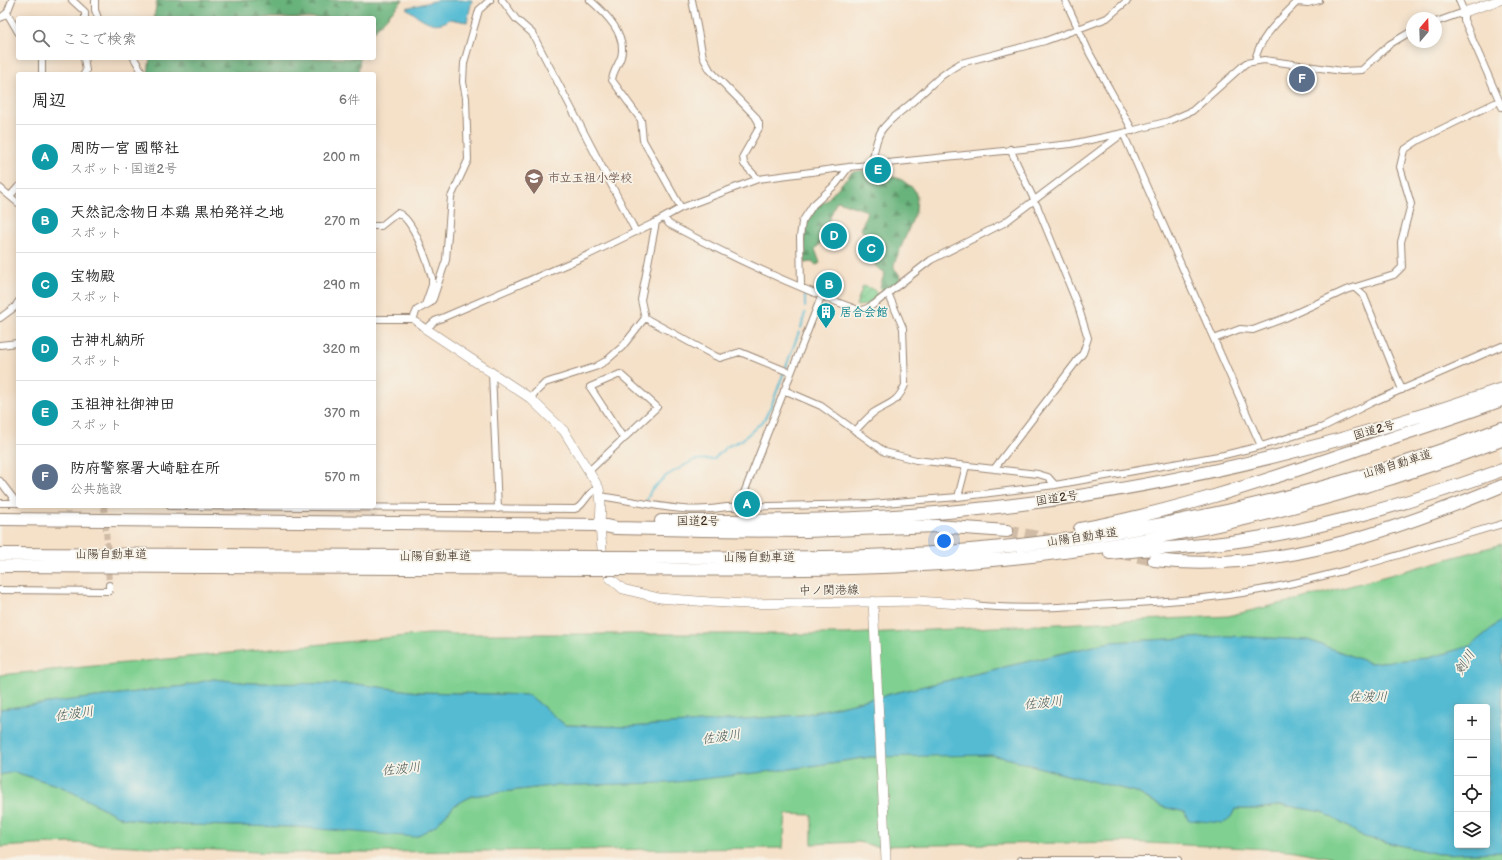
<!DOCTYPE html>
<html lang="ja">
<meta charset="utf-8">
<style>
body{margin:0;font-family:"Balsamiq Sans","Klee One",sans-serif;background:#f6f6f6;color:#222}
.controls{position:absolute;right:12px;bottom:12px;display:grid;overflow:hidden;border-radius:4px;box-shadow:0 2px 10px #0003}
.controls button{width:36px;height:36px;display:grid;place-items:center;padding:0;border:0;border-bottom:1px solid #e0e0e0;background:#fff;color:#222;font:20px sans-serif}
.compass{position:absolute;left:1406px;top:12px;width:36px;height:36px;border-radius:50%;background:#fff;box-shadow:0 2px 10px #0003;rotate:19deg}
.you{position:absolute;left:944px;top:541px;width:14px;height:14px;margin:-10px;border:3px solid #fff;border-radius:50%;background:#1a73e8;box-shadow:0 0 0 6px #1a73e833}
.badge{display:grid;place-items:center;width:26px;height:26px;border-radius:50%;background:#1f6fb2;color:#fff;font-size:13px;font-weight:700}
.pin{position:absolute;translate:-50% -50%;border:2px solid #fff;box-shadow:0 1px 4px #0006}
.list{margin:0;padding:0;list-style:none}
h2{display:flex;justify-content:space-between;align-items:center;height:52px;margin:0;padding:0 16px;font-size:17px}
h2 small{font-size:13px;font-weight:400;color:#767676}
.list li{display:grid;grid-template-columns:26px 1fr auto;gap:12px;align-items:center;box-sizing:border-box;height:64px;padding:0 16px;border-top:1px solid #e0e0e0}
.list b{display:block;font-size:15px;white-space:nowrap}
.list p{margin:0;font-size:13px;white-space:nowrap;color:#767676}
.list em{font-size:13px;font-style:normal;color:#767676}
.icon{flex:none;width:22px;height:22px;fill:none;stroke:currentColor;stroke-width:2;stroke-linecap:round;stroke-linejoin:round}
.map{position:relative;flex:none;width:1502px;height:860px;overflow:hidden}
.search{position:absolute;background:#fff;box-shadow:0 2px 10px #0003;left:16px;top:16px;width:360px;height:44px;display:flex;align-items:center;gap:10px;box-sizing:border-box;padding:0 14px;border-radius:4px;color:#767676;font-size:15px}
.panel{position:absolute;background:#fff;box-shadow:0 2px 10px #0003;left:16px;top:72px;width:360px;height:436px;border-radius:4px}
.map>svg:first-child{display:block}
.grass{fill:#80d091;stroke:#5e7d58}
.forest{fill:url(#forest-firs);stroke:#526e4c}
.garden{fill:url(#garden-furrows);stroke:#5e7d58}
.water{fill:#55bbd3;stroke:#487278;fill-rule:evenodd}
.lines{fill:none;stroke-linecap:round;stroke-linejoin:round}
.stream{stroke:#55bbd3;stroke-width:2}
.street-tunnel{stroke:#d0bca6;stroke-width:6;stroke-dasharray:6 3;stroke-linecap:butt}
.highway-tunnel{stroke:#d0bca6;stroke-width:12;stroke-dasharray:12 6;stroke-linecap:butt}
.street-casing{stroke:#988573;stroke-width:8}
.secondary-casing{stroke:#988573;stroke-width:10}
.highway-casing{stroke:#988573;stroke-width:14}
.street{stroke:#fff;stroke-width:6}
.secondary{stroke:#fff;stroke-width:9}
.highway{stroke:#fff;stroke-width:12}
.highway-bridge-casing{stroke:#988573;stroke-width:14;stroke-linecap:butt}
.highway-bridge{stroke:#fff;stroke-width:12}
.labels{text-anchor:middle;stroke-width:3.5;stroke-linejoin:round;paint-order:stroke}
.education-label{font-size:12px;font-weight:bold;fill:#785e54;stroke:#f7f3e8;text-anchor:start}
.culture-label{font-size:12px;font-weight:bold;fill:#0d838f;stroke:#f7f3e8;text-anchor:start}
.street-label{font-size:12px;fill:#3b2a1e;stroke:#f7f3e8}
.water-label{font-size:13px;font-style:italic;fill:#435654;stroke:#f7f3e8}
</style>
<div class="map">
<svg width="1502" height="860" viewBox="0 0 1502 860">
<defs>
<pattern id="forest-firs" width="22" height="20" patternUnits="userSpaceOnUse"><rect width="22" height="20" fill="#68b27b"/><path d="M5 1l3.5 6h-7zM16 11l3.5 6h-7z" fill="#579164"/></pattern>
<pattern id="garden-furrows" width="10" height="10" patternUnits="userSpaceOnUse"><rect width="10" height="10" fill="#80d091"/><path d="M-1 1l2-2M0 10L10 0M9 11l2-2" fill="none" stroke="#6aa976"/></pattern>
</defs>
<rect width="100%" height="100%" fill="#f7f3e8"/>
<filter id="ink" filterUnits="userSpaceOnUse"><feTurbulence type="fractalNoise" baseFrequency=".025" numOctaves="2"/><feDisplacementMap in="SourceGraphic" scale="8" xChannelSelector="R" yChannelSelector="G"/><feConvolveMatrix kernelMatrix="1 2 1 2 8 2 1 2 1" color-interpolation-filters="sRGB"/></filter>
<filter id="wash" filterUnits="userSpaceOnUse"><feTurbulence type="fractalNoise" baseFrequency=".012" numOctaves="4" result="noise"/><feDisplacementMap in="SourceGraphic" scale="16" xChannelSelector="R" yChannelSelector="G"/><feGaussianBlur stdDeviation="0.9" result="paint"/><feColorMatrix in="noise" values="0 0 0 0 0 0 0 0 0 0 0 0 0 0 0 0 0 1.4 0 .05"/><feComposite in="paint" operator="in"/></filter>
<g filter="url(#wash)">
<rect width="100%" height="100%" fill="#f5e0c8"/>
<path class="grass" d="M1502 544V620L1470 646 1428 658 1370 663 1308 640 1228 636 1110 642 802 715 629 727 565 725 529 695 418 692 356 684 250 683 213 679 184 686 0 709V675L428 634H846L1228 616 1321 594Z
M934 755H992L1010 759 1059 773 1136 792 1163 807 1185 812 1231 817 1235 809H1257L1282 805 1323 812 1364 837 1438 854 1502 852V860H1344L1289 850 1126 842 874 846 859 842 812 844V815L786 814 783 848 278 853 70 843 0 847V775L14 772 60 786 122 818 182 825 295 827 435 826 455 805 472 796 550 786 791 769 870 757Z"/>
<path class="forest" d="M157 0H403L374 31V18H154Z
M150 58H360L358 74H148Z
M873 169 902 180 914 189 917 197 916 211 894 264V268C906 281 898 282 886 292L881 290 880 287 885 272C869 266 874 258 876 244L869 242 867 246H864L860 241 865 233 861 230 867 211 838 201 836 202 820 244 815 249 820 263 817 265 811 262 805 263 804 226 815 207 826 201 852 172Z"/>
<path class="garden" d="M827 284a7 7 0 1 1 14 0a7 7 0 1 1-14 0Z
M863 286 873 289 879 296 871 304 858 306 856 305Z"/>
<path class="water" d="M438 0H472L467 22 450 19C434 31 420 17 406 8Z
M1502 620V852L1438 854 1364 837 1323 812 1282 805 1257 809H1235L1231 817 1223 823 1188 820 1185 812 1163 807 1136 792 1059 773 1010 759 992 755 870 757 791 769 668 783 550 786 472 796 455 805 435 826 415 837 295 827 182 825 122 818 60 786 14 772 0 775V709L184 686 213 679 250 683 356 684 418 692 529 695 565 725 629 727 802 715 1110 642 1228 636 1308 640 1370 663 1428 658 1470 646ZM1457 707H1487V845H1457Z"/>
<g class="lines">
<path class="stream" d="M805 307V293
M801 328 805 313
M647 500 651 490 666 476 694 460 714 459 726 447 742 440 764 420 772 404 799 332"/>
</g>
</g>
<g filter="url(#ink)">
<g class="lines">
<path class="street-tunnel" d="M104 506 108 555
M108 564 109 585"/>
<path class="highway-tunnel" d="M1007 531 1053 540
M1120 553 1154 560"/>
<g class="street-casing">
<path id="street" d="M72 0 85 12V18
M95 0V10L98 18
M502 0 516 19 532 33 636 232
M590 0C606 14 627 34 621 57 618 66 613 71 612 80L641 120 643 140 681 208
M692 0 703 57 710 70 755 116 759 123V128L743 156 744 164 758 179
M1065 0 1090 54 1133 131
M1459 0 1464 12V20L1502 107
M7 13 12 0
M0 18 7 13 18 32
M1436 22 1464 12
M42 58V74
M84 58 86 71 84 74
M134 58 141 70 142 74
M1255 61C1259 37 1281 19 1297 2L1308 3 1319 0
M1123 133 1261 446
M872 164C874 154 875 141 881 131 888 120 901 112 910 104 929 88 939 75 961 63L1045 41 1086 26 1107 18 1128 0
M0 188 18 203
M10 196 18 187
M664 218 669 224C731 257 795 287 861 311L873 305 931 260 1004 223 1122 134
M374 226H381L397 213C413 217 428 263 432 278V285L425 305
M801 286 800 237 802 222 813 205 836 184 849 167
M1355 288 1364 296 1402 390
M0 318 15 307 18 302
M645 318 715 356 720 358 740 352 791 373
M374 319H413L426 329 435 321 588 255 656 222 681 208 758 179 849 167 1071 144 1123 133 1169 121 1192 111 1246 63 1264 60 1342 71 1362 70 1390 44 1412 31
M413 319 417 310 430 303 433 299 446 260 451 197 468 160 466 98 463 82 464 63 479 10 490 0
M1214 339 1240 329 1253 330 1285 318 1346 290 1394 275 1402 267 1401 242 1411 204 1400 167 1404 150 1419 140 1499 101
M0 345 18 343
M492 373 498 509
M784 390 821 406 885 452 916 460 1038 474 1048 477 1055 485
M530 398 545 383 595 367 606 361 622 347 645 318 641 300 656 222
M855 431C861 425 867 418 873 413 888 403 897 404 905 385L903 328 888 293
M994 469 1083 353 1088 338 1078 306 1038 208 1010 149
M589 471 657 407 620 374 590 387 624 439
M0 481 17 503
M600 496C643 502 684 515 727 507L871 504 958 497 1055 485 1224 455 1261 446 1323 427 1373 402 1502 346
M958 497 966 466
M0 503H18
M170 506 575 509C585 506 585 493 599 488
M738 508 821 297
M0 590 109 591V585
M974 605C1015 610 1056 607 1097 605 1152 602 1206 600 1260 590 1342 575 1422 547 1502 524
M1021 860H1178"/>
</g>
<g class="secondary-casing">
<path id="secondary" d="M1464 12 1500 0
M426 329 530 398 564 431 599 488 601 503 600 525 603 561 610 578 623 589 659 598 710 602 747 604 917 601 974 605
M873 601 886 860"/>
</g>
<g class="highway-casing">
<path id="highway" d="M0 519 600 525 616 528 703 530 806 531 936 526 1007 531
M661 521C744 521 827 521 910 515 1112 501 1311 455 1502 389
M1080 529C1171 512 1259 483 1347 453 1399 435 1451 419 1502 400
M1110 553C1157 548 1204 547 1251 539 1333 526 1424 498 1502 470
M0 554 591 557
M621 557C733 557 847 560 959 551 1145 536 1328 495 1502 428
M1154 560C1274 574 1393 531 1502 486
M0 566 591 569
M621 569C741 570 861 571 981 561 1159 546 1335 503 1502 440"/>
</g>
<use href="#street" class="street"/>
<use href="#secondary" class="secondary"/>
<use href="#highway" class="highway"/>
<g class="highway-bridge-casing">
<path id="highway-bridge" d="M591 557H621
M591 569H621"/>
</g>
<use href="#highway-bridge" class="highway-bridge"/>
</g>
</g>
<defs>
<g id="school-pin" transform="scale(1)"><path d="M0 17L-7.5 6A9.5 9.5 0 1 1 7.5 6Z" fill="#8d6e63" stroke="#f7f3e8"/><path d="M0-5L7-2L0 1L-7-2ZM-4 1L0 2.5L4 1V4Q0 6-4 4Z" fill="#fff"/></g>
<g id="building-pin" transform="scale(1)"><path d="M0 17L-7.5 6A9.5 9.5 0 1 1 7.5 6Z" fill="#0f9aa8" stroke="#f7f3e8"/><path d="M-4-6H4V6H1V3H-1V6H-4ZM-2.5-4.3h1.7v1.8h-1.7ZM.8-4.3h1.7v1.8H.8ZM-2.5-1h1.7V.8h-1.7ZM.8-1h1.7V.8H.8Z" fill="#fff"/></g>
</defs>
<g fill-rule="evenodd">
<use href="#school-pin" x="534" y="178"/>
<use href="#building-pin" x="826" y="312"/>
</g>
<g class="labels">
<g class="education-label">
<text x="548" y="182">市立玉祖小学校</text>
</g>
<g class="culture-label">
<text x="840" y="316">居合会館</text>
</g>
<g class="street-label">
<text transform="translate(1374 430) rotate(-16)" y="4">国道2号</text>
<text transform="translate(1397 464) rotate(-17)" y="4">山陽自動車道</text>
<text transform="translate(1057 498) rotate(-9)" y="4">国道2号</text>
<text x="698" y="525">国道2号</text>
<text transform="translate(1082 537) rotate(-8)" y="4">山陽自動車道</text>
<text x="111" y="558">山陽自動車道</text>
<text x="435" y="560">山陽自動車道</text>
<text x="759" y="561">山陽自動車道</text>
<text transform="translate(829 590) rotate(-1)" y="4">中ノ関港線</text>
</g>
<g class="water-label">
<text transform="translate(1464 662) rotate(-57)" y="5">剣川</text>
<text x="1368" y="701">佐波川</text>
<text transform="translate(1043 702) rotate(-6)" y="5">佐波川</text>
<text transform="translate(74 713) rotate(-8)" y="5">佐波川</text>
<text transform="translate(721 736) rotate(-8)" y="5">佐波川</text>
<text transform="translate(401 768) rotate(-6)" y="5">佐波川</text>
</g>
</g>
</svg>
<div class="controls">
<button>+</button>
<button>−</button>
<button><svg class="icon" aria-label="locate" viewBox="0 0 24 24"><circle cx="12" cy="12" r="6"/><path d="M12 2v4M12 18v4M2 12h4M18 12h4"/></svg></button>
<button><svg class="icon" aria-label="layers" viewBox="0 0 24 24"><path d="M12 4l9 5-9 5-9-5zM3 14l9 5 9-5"/></svg></button>
</div>
<svg class="compass" viewBox="-18 -18 36 36"><path d="M0-13l5 13h-10z" fill="#e53935"/><path d="M0 13l5-13h-10z" fill="#767676"/></svg>
<div class="you"></div>
<div class="pin badge" style="left:747px;top:504px;background:#0f9aa8">A</div>
<div class="pin badge" style="left:829px;top:285px;background:#0f9aa8">B</div>
<div class="pin badge" style="left:871px;top:249px;background:#0f9aa8">C</div>
<div class="pin badge" style="left:834px;top:236px;background:#0f9aa8">D</div>
<div class="pin badge" style="left:878px;top:170px;background:#0f9aa8">E</div>
<div class="pin badge" style="left:1302px;top:79px;background:#5c6f8a">F</div>
<div class="search"><svg class="icon" aria-label="search" viewBox="0 0 24 24"><circle cx="10" cy="10" r="6"/><path d="M15 15l6 6"/></svg>ここで検索</div>
<section class="panel">
<h2>周辺<small>6件</small></h2>
<ul class="list">
<li><span class="badge" style="background:#0f9aa8">A</span><div><b>周防一宮 國幣社</b><p>スポット · 国道2号</p></div><em>200 m</em></li>
<li><span class="badge" style="background:#0f9aa8">B</span><div><b>天然記念物日本鶏 黒柏発祥之地</b><p>スポット</p></div><em>270 m</em></li>
<li><span class="badge" style="background:#0f9aa8">C</span><div><b>宝物殿</b><p>スポット</p></div><em>290 m</em></li>
<li><span class="badge" style="background:#0f9aa8">D</span><div><b>古神札納所</b><p>スポット</p></div><em>320 m</em></li>
<li><span class="badge" style="background:#0f9aa8">E</span><div><b>玉祖神社御神田</b><p>スポット</p></div><em>370 m</em></li>
<li><span class="badge" style="background:#5c6f8a">F</span><div><b>防府警察署大崎駐在所</b><p>公共施設</p></div><em>570 m</em></li>
</ul>
</section>
</div>
